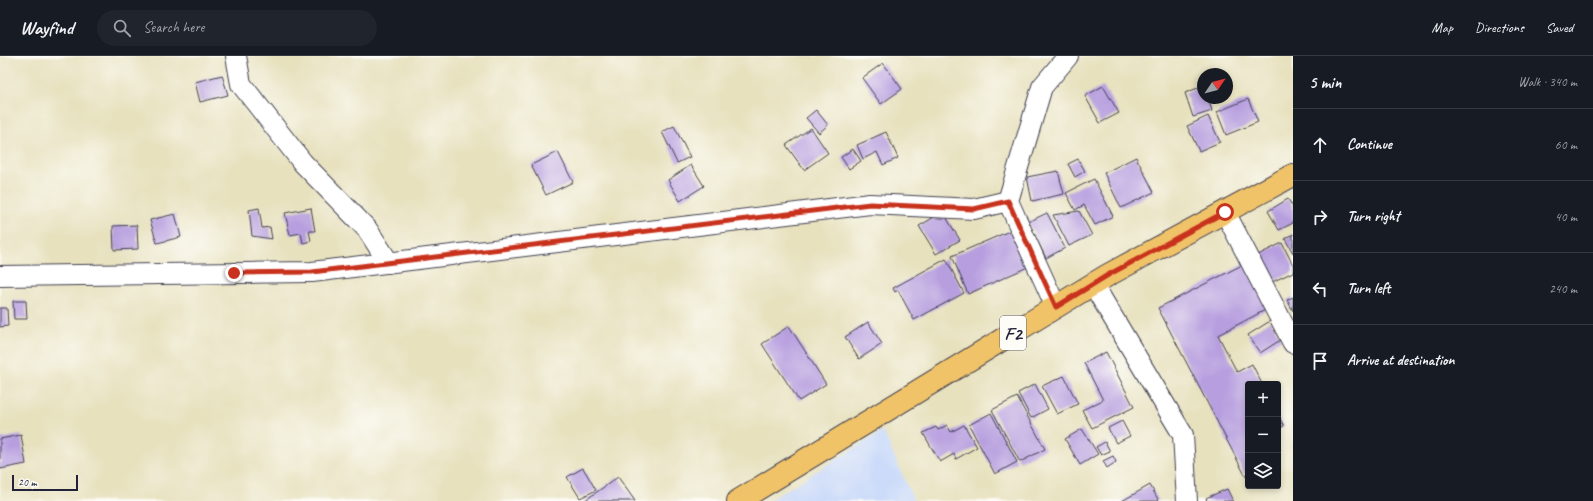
<!DOCTYPE html>
<meta charset="utf-8">
<style>
body{margin:0;font-family:Caveat,sans-serif;background:#20242c;color:#f1f3f6}
.controls{position:absolute;right:12px;bottom:12px;display:grid;overflow:hidden;border-radius:4px;box-shadow:0 2px 6px #0003}
.controls button{width:36px;height:36px;display:grid;place-items:center;padding:0;border:0;border-bottom:1px solid #363941;background:#171b24;color:#f1f3f6;font:20px sans-serif}
.compass{position:absolute;left:1197px;top:12px;width:36px;height:36px;border-radius:50%;background:#171b24;box-shadow:0 2px 6px #0003;rotate:55deg}
.scale{position:absolute;left:12px;bottom:10px;width:66px;box-sizing:border-box;padding-left:4px;border:2px solid #22223b;border-top:0;font-size:11px;line-height:14px;white-space:nowrap;color:#22223b;-webkit-text-stroke:3px #fdfcf7;paint-order:stroke}
.stop{position:absolute;width:12px;height:12px;margin:-9px;border:3px solid #c8321e;border-radius:50%;background:#fff}
.stop.end{background:#c8321e;border-color:#fff;box-shadow:0 1px 4px #0008}
.list{margin:0;padding:0;list-style:none}
h2{display:flex;justify-content:space-between;align-items:center;height:52px;margin:0;padding:0 16px;font-size:17px}
h2 small{font-size:13px;font-weight:400;color:#9ea1a6}
.list li{display:grid;grid-template-columns:26px 1fr auto;gap:12px;align-items:center;box-sizing:border-box;height:72px;padding:0 16px;border-top:1px solid #363941}
.list b{display:block;font-size:15px;white-space:nowrap}
.list em{font-size:13px;font-style:normal;color:#9ea1a6}
.icon{flex:none;width:22px;height:22px;fill:none;stroke:currentColor;stroke-width:2;stroke-linecap:round;stroke-linejoin:round}
.map{position:relative;flex:none;width:1293px;height:445px;overflow:hidden}
header{display:flex;align-items:center;gap:24px;box-sizing:border-box;height:56px;padding:0 20px;background:#171b24;border-bottom:1px solid #363941}
header strong{font-size:19px}
nav{display:flex;gap:22px;margin-inline-start:auto;font-size:14px}
.search{width:280px;height:36px;background:#20242c;display:flex;align-items:center;gap:10px;box-sizing:border-box;padding:0 14px;border-radius:22px;color:#9ea1a6;font-size:15px}
main{display:flex}
aside{flex:1;background:#171b24}
.map>svg:first-child{display:block}
.built{fill:#ccdbf9}
.building{fill:#b79fdf}
.lines{fill:none;stroke-linecap:round;stroke-linejoin:round}
.street-casing{stroke:#403f4f;stroke-width:22}
.primary-casing{stroke:#403f4f;stroke-width:24}
.street{stroke:#fff;stroke-width:20}
.primary{stroke:#f1c369;stroke-width:22}
.route{stroke:#c8321e;stroke-width:5}
.labels{text-anchor:middle;stroke-width:3;stroke-linejoin:round;paint-order:stroke}
.shield{fill:#fdfcf7;stroke:#646373;stroke-width:1}
.shield-label{font-size:19px;font-weight:bold;fill:#22223b}
</style>
<header>
<strong>Wayfind</strong>
<div class="search"><svg class="icon" aria-label="search" viewBox="0 0 24 24"><circle cx="10" cy="10" r="6"/><path d="M15 15l6 6"/></svg>Search here</div>
<nav><a>Map</a><a>Directions</a><a>Saved</a></nav>
</header>
<main>
<div class="map">
<svg width="1293" height="445" viewBox="0 0 1293 445">
<rect width="100%" height="100%" fill="#fdfcf7"/>
<filter id="ink" filterUnits="userSpaceOnUse"><feTurbulence type="fractalNoise" baseFrequency=".025" numOctaves="2"/><feDisplacementMap in="SourceGraphic" scale="8" xChannelSelector="R" yChannelSelector="G"/><feConvolveMatrix kernelMatrix="1 2 1 2 8 2 1 2 1" color-interpolation-filters="sRGB"/></filter>
<filter id="wash" filterUnits="userSpaceOnUse"><feTurbulence type="fractalNoise" baseFrequency=".012" numOctaves="4" result="noise"/><feDisplacementMap in="SourceGraphic" scale="16" xChannelSelector="R" yChannelSelector="G"/><feGaussianBlur stdDeviation="0.9" result="paint"/><feColorMatrix in="noise" values="0 0 0 0 0 0 0 0 0 0 0 0 0 0 0 0 0 1.4 0 .05"/><feComposite in="paint" operator="in"/></filter>
<g filter="url(#wash)">
<rect width="100%" height="100%" fill="#e7e1be"/>
<path class="built" d="M883 375 914 445H768Z"/>
<g id="blocks">
<path class="building" d="M883 7 902 33 881 48 862 22Z
M222 19 228 39 200 46 195 26Z
M1103 30 1119 57 1100 67 1085 40Z
M1203 30V42H1208L1212 55 1193 61 1185 37Z
M1248 43 1258 66 1226 79 1217 56Z
M816 54 828 69 819 77 806 62Z
M1208 60 1220 86 1199 95 1187 70Z
M674 70 690 101 677 107 662 76Z
M811 72 828 97 804 114 786 89Z
M886 76 898 102 883 109 877 96 863 103 857 89Z
M853 93 861 105 849 113 841 101Z
M558 96 573 126 546 139 531 109Z
M1136 101 1154 136 1121 152 1104 117Z
M1078 103 1085 115 1075 121 1068 108Z
M691 109 704 130 680 145 668 124Z
M1058 115 1064 138 1032 145 1027 121Z
M1094 123 1113 160 1095 169 1084 149 1075 154 1066 137Z
M1288 143 1293 151V167L1279 174 1268 155Z
M259 152 262 172 270 171 272 183 252 180 249 154Z
M311 152 315 175H309L311 185 303 187 301 177 290 179 285 157Z
M1079 155 1092 179 1069 190 1053 159Z
M943 156 960 184 936 198 919 170Z
M1047 157 1065 192 1046 202 1028 166Z
M175 158 181 181 157 187 150 164Z
M137 169 138 193 114 194 113 170Z
M1014 173 1030 210 968 238 952 200Z
M1293 178V197L1285 183Z
M1282 187 1293 209V216L1270 227 1256 200Z
M946 203 964 237 914 264 898 234 895 236 893 232Z
M1246 207 1269 252 1218 279 1237 316 1252 308 1262 328H1248V420L1246 421 1158 252Z
M1293 241V255L1287 244Z
M13 245H26L27 263H14Z
M0 252H7L8 270 0 271Z
M1270 265 1282 283 1260 297 1248 279Z
M868 266 882 288 859 303 845 281Z
M789 270 826 328 799 345 762 288Z
M1106 296 1134 351 1092 372 1082 354 1103 344 1084 307Z
M1064 320 1078 348 1057 358 1042 330Z
M1035 328 1048 353 1031 362 1018 337Z
M1017 341 1045 393 1020 406 992 354Z
M991 357 1017 406 995 418 969 369Z
M1278 359 1284 370 1278 373Z
M1122 365 1130 380 1116 387 1108 372Z
M947 369 951 376 964 369 977 391 956 403 954 398 940 406 923 377 936 371 938 374Z
M1082 373 1098 398 1080 409 1065 383Z
M21 379 26 408 0 413V383Z
M1105 386 1110 395 1101 399 1096 391Z
M1113 400 1116 406 1107 412 1103 405Z
M583 412 596 434 580 442 567 421Z
M618 421 635 445H584Z
M1150 429 1159 445H1122Z
M1227 433 1233 445H1207L1206 442Z"/>
</g>
</g>
<g filter="url(#ink)">
<use href="#blocks" fill-opacity="0" stroke="#403f4f" stroke-width="1"/>
<g class="lines">
<g class="street-casing">
<path id="street" d="M236 0 241 28 303 107 367 173 389 207
M1225 156 1293 287
M0 220 312 216 870 148 974 153 1008 145
M1093 228 1183 379 1187 445
M1056 251 1008 145 1042 31 1068 0"/>
</g>
<g class="primary-casing">
<path id="primary" d="M738 445 1108 219 1293 119"/>
</g>
<use href="#street" class="street"/>
<use href="#primary" class="primary"/>
</g>
</g>
<g class="lines" filter="url(#ink)">
<path class="route" d="M234 217 312 216 870 148 974 153 1008 145 1056 251 1108 219 1225 156"/>
</g>
<g class="labels">
<rect class="shield" x="1000" y="260" width="26" height="34" rx="3"/>
<g class="shield-label">
<text x="1013" y="284">F2</text>
</g>
</g>
</svg>
<div class="controls">
<button>+</button>
<button>−</button>
<button><svg class="icon" aria-label="layers" viewBox="0 0 24 24"><path d="M12 4l9 5-9 5-9-5zM3 14l9 5 9-5"/></svg></button>
</div>
<svg class="compass" viewBox="-18 -18 36 36"><path d="M0-13l5 13h-10z" fill="#e53935"/><path d="M0 13l5-13h-10z" fill="#9ea1a6"/></svg>
<div class="scale">20 m</div>
<div class="stop" style="left:1225px;top:156px"></div>
<div class="stop end" style="left:234px;top:217px"></div>
</div>
<aside>
<h2>5 min<small>Walk · 340 m</small></h2>
<ul class="list">
<li><svg class="icon" aria-label="ahead" viewBox="0 0 24 24"><path d="M12 20V5M6 11l6-6 6 6"/></svg><div><b>Continue</b></div><em>60 m</em></li>
<li><svg class="icon" aria-label="right" viewBox="0 0 24 24"><path d="M7 20v-9h11M14 6l5 5-5 5"/></svg><div><b>Turn right</b></div><em>40 m</em></li>
<li><svg class="icon" aria-label="left" viewBox="0 0 24 24"><path d="M17 20v-9H6M10 6l-5 5 5 5"/></svg><div><b>Turn left</b></div><em>240 m</em></li>
<li><svg class="icon" aria-label="arrive" viewBox="0 0 24 24"><path d="M6 21V4h12l-3 4 3 4H6"/></svg><div><b>Arrive at destination</b></div></li>
</ul>
</aside>
</main>
